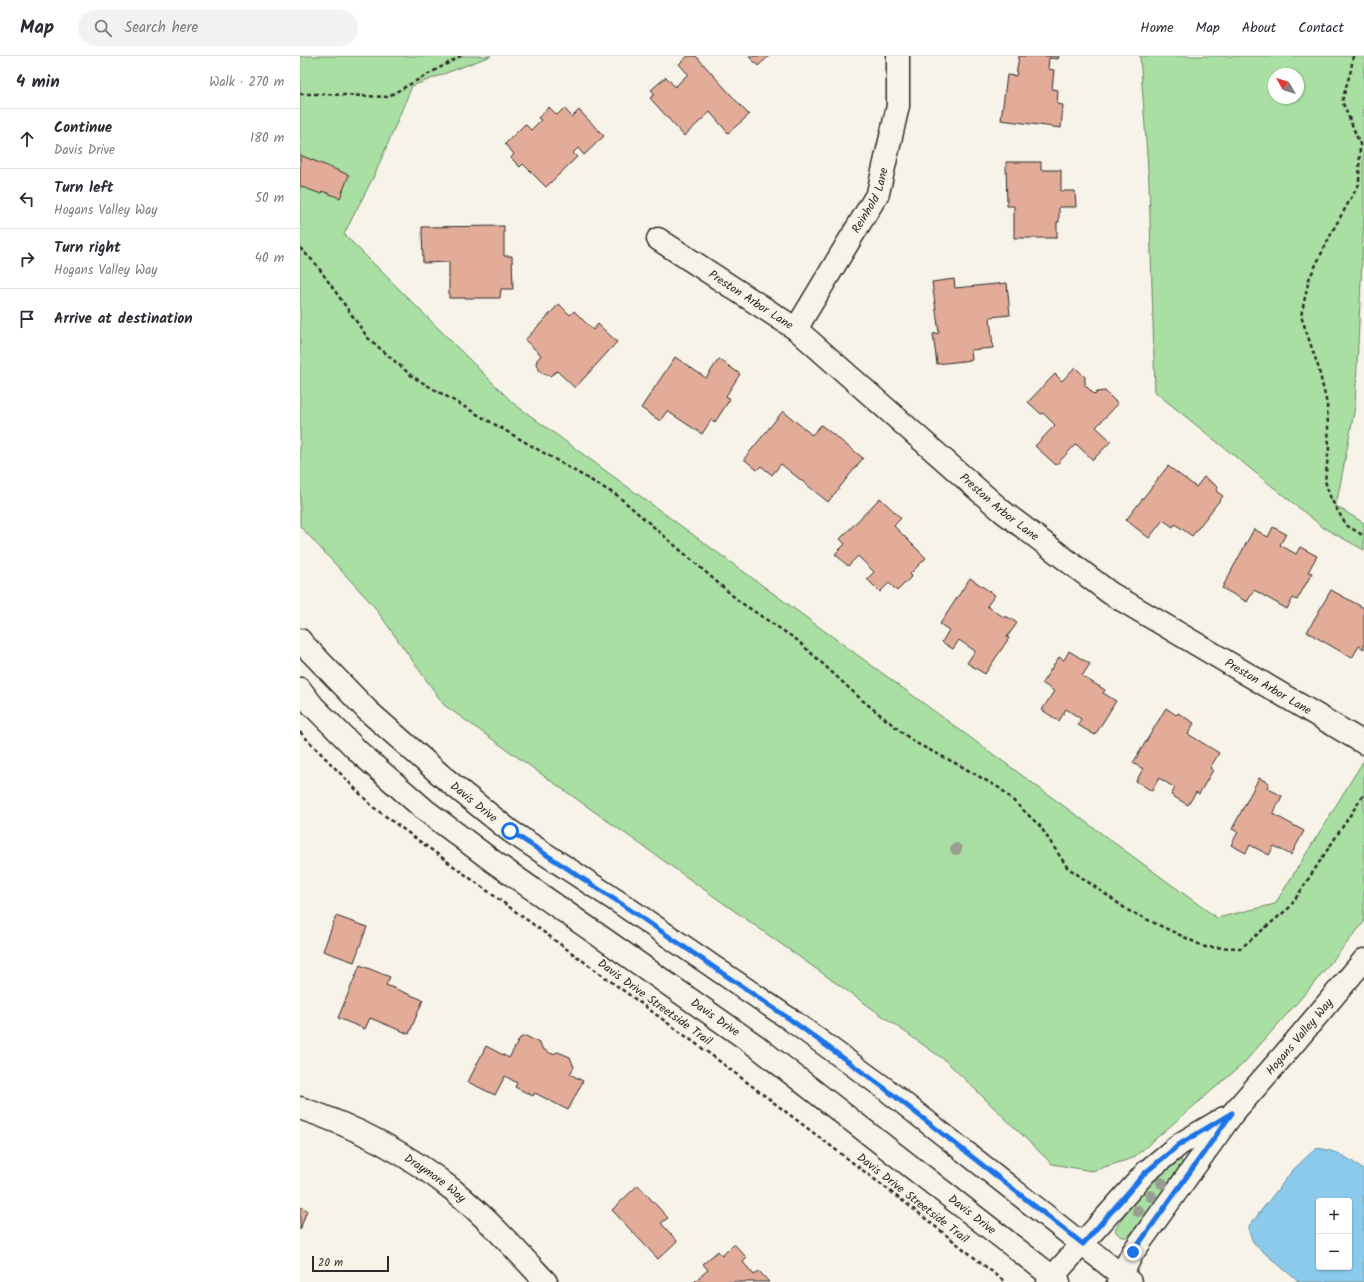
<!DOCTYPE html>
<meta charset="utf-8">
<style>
body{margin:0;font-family:Kalam,sans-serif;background:#f2f2f3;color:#2b2b33}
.controls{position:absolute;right:12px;bottom:12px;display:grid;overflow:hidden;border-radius:4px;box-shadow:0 1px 3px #0004}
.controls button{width:36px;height:36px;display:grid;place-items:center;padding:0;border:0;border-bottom:1px solid #e1e1e2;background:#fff;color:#2b2b33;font:20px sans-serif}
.compass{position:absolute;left:968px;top:12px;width:36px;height:36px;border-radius:50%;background:#fff;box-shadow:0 1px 3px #0004;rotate:309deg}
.scale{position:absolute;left:12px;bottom:10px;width:77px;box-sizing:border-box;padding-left:4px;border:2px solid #2b2b2b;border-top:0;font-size:11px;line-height:14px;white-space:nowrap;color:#2b2b2b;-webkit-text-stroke:3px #f7f3e8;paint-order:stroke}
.stop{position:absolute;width:12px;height:12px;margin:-9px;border:3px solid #1a73e8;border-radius:50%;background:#fff}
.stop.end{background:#1a73e8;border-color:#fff;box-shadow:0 1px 4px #0008}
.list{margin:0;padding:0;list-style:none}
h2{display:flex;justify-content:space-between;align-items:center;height:52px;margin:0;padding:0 16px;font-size:17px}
h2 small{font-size:13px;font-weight:400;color:#7c7c81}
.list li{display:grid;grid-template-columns:26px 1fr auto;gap:12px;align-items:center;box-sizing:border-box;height:60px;padding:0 16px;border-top:1px solid #e1e1e2}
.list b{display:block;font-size:15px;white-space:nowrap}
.list p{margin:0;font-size:13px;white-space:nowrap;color:#7c7c81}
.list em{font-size:13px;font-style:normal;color:#7c7c81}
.icon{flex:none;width:22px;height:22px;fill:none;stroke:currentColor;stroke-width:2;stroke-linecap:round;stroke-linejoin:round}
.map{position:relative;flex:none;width:1064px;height:1226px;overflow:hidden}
header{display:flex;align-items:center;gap:24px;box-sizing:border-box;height:56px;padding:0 20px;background:#fff;border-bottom:1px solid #e1e1e2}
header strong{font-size:19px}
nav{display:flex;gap:22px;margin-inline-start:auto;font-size:14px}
.search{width:280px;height:36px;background:#f2f2f3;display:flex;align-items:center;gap:10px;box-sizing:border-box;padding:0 14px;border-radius:22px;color:#7c7c81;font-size:15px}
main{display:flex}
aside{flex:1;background:#fff}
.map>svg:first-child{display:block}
.green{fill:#a9dfa2;stroke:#6a8566;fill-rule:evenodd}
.water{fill:#8bcaeb;stroke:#658a9e;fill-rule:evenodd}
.building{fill:#e3ac99;stroke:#2b2b2b}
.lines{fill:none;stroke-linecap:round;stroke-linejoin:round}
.street-casing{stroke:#2b2b2b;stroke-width:25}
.primary-casing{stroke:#2b2b2b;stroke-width:25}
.path{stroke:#2b2b2b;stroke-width:2.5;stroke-dasharray:4 3;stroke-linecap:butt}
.street{stroke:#f7f3e8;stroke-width:22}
.primary{stroke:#f7f3e8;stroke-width:22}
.tree{fill:#989e91}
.route{stroke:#1a73e8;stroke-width:5}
.labels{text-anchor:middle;stroke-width:4;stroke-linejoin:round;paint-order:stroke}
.street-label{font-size:12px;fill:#2b2b2b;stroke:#f7f3e8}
</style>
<header>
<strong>Map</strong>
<div class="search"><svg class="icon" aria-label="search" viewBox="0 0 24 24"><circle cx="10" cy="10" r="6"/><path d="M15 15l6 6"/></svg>Search here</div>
<nav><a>Home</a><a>Map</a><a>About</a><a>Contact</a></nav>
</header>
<main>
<aside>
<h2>4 min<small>Walk · 270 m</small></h2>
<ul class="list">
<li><svg class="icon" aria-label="ahead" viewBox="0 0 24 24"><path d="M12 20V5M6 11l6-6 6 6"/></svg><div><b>Continue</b><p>Davis Drive</p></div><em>180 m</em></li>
<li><svg class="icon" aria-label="left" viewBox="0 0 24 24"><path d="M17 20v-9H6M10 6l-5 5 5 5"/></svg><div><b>Turn left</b><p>Hogans Valley Way</p></div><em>50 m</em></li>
<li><svg class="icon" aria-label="right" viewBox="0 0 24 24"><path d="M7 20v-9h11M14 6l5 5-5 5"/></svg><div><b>Turn right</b><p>Hogans Valley Way</p></div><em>40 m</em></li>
<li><svg class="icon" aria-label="arrive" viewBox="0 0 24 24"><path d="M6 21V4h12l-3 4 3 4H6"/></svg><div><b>Arrive at destination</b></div></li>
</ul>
</aside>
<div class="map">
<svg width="1064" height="1226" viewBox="0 0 1064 1226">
<rect width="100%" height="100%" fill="#f7f3e8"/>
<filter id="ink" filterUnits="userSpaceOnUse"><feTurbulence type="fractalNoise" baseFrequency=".025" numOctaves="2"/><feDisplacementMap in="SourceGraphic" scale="8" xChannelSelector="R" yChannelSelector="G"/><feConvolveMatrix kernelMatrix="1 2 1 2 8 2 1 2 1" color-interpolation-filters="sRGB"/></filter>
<g filter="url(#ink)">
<path class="green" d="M0 0H191L112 30 75 118 44 178 213 347 917 862 975 848 1064 704V866L1010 932 943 1008 833 1102 792 1115 752 1108 646 1005 144 649 73 549 0 470Z
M840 0H1064V161L1055 351 1036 450 1064 467V494L1024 472 855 336 849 127ZM974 18H998V42H974Z
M873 1103H881L883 1109 882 1114 828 1181H821L815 1175C824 1153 856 1122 873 1103Z"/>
<path class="water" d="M1016 1092C1035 1094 1050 1102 1064 1115V1226H999L954 1188 949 1176V1170L993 1114ZM1019 1145H1049V1211H1019Z"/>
<path class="building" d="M388 0H396L449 59 428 77 410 56 384 80 350 42 355 38 351 34 366 21 375 31 388 18 379 8Z
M449 0H469L458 10Z
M719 0H759L758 3 749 2 748 13 754 14 752 33 758 34 757 48 763 49 761 72 701 64 707 19 716 20Z
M249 51 257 59 264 52 272 61 279 54 304 80 284 99 278 92 273 97 277 101 246 131 223 108 220 111 211 102 214 98 205 88 225 68 231 74 241 64 238 62Z
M0 99 49 119 40 142 22 135 21 138 0 130Z
M706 106H741V114H761V135H775L776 151H759V166H757V182H714V150H707Z
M204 170V200H212L213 233H201L200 242H149V206L123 207 122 171Z
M654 223 655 232 707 227 710 259 690 261 693 292 671 294 672 304 637 308 633 278 639 277 632 226Z
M259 248 270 259 274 255 293 274 298 268 317 286 275 332 257 315 250 320 241 317 236 308 237 304 241 299 225 284Z
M375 301 406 322 419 303 440 318 426 340 430 343 415 366 411 364 402 378 367 355 360 365 341 352Z
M775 311 785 321V329L795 339 797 336 805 335 818 348 796 371 811 385 793 404 776 388 756 409 735 390 755 369 743 357 741 358 728 346 755 318 762 325Z
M483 355 512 379 521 369 563 402 528 446 481 408 472 419 461 410 457 414 444 403Z
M868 410 896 431 904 421 918 431 916 435 923 440 892 480 875 468 873 471 863 464 849 482 826 464Z
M580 442 601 462 594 470 626 502 610 518 612 520 597 535 589 527 580 536 567 523 574 516 558 500 548 510 535 498 545 488 540 483Z
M973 471 986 478 980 489 996 498 1000 491 1017 500 1008 516 1012 517 997 544 993 542 987 553 954 534 947 546 922 532 954 473 968 481Z
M670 522 695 539 687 550 705 562 706 560 717 567 707 581 709 582 685 618 667 607 675 595 659 584 653 593 642 586 649 574 640 568Z
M1031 534 1064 552V593L1059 590 1052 602 1007 576Z
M769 595 790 608 782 620 805 634 803 637 816 645 795 679 778 669 781 663 766 653 759 665 742 654 754 635 742 627 759 601 764 604Z
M866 652 876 659 878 657 894 667 888 678 919 697 910 712 913 714 899 738 896 736 888 749 871 739 875 732 859 722 852 735 836 725 843 713 833 707Z
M959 722 969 727 967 732 982 740 973 758 1004 775 991 799 974 790 969 799 950 789 946 797 931 789 938 776 932 773Z
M36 860 67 871 54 906 23 895Z
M60 909 90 921 86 929 123 944 109 978 70 962 65 973 38 962Z
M226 980 239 987 243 993 252 998 258 996 270 1001 274 1011 270 1018 283 1025 268 1054 235 1037 233 1040 215 1031 217 1027 205 1020 195 1039 168 1026 186 990 209 1002 220 982Z
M338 1129 368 1162 361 1167 377 1185 358 1203 312 1154Z
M0 1151 7 1154 0 1174Z
M434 1188 447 1202 443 1206 454 1219 459 1215 469 1226H396L395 1225 408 1214 403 1208 418 1195 422 1200Z"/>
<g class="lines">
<g class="street-casing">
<g id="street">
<path id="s1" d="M358 183 496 273 702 455 810 537 1064 687"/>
<path id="s2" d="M496 273 578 137 598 50V0"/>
<path id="s3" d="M0 1052C54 1070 108 1098 153 1134 187 1162 216 1194 246 1226"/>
<path d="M748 1226 846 1116 880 1088 924 1062"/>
<path id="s4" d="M818 1226 833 1196 933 1057 983 1000 1064 904"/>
</g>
</g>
<g class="primary-casing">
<g id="primary">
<path id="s5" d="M0 584 5 590 68 655 142 720 210 775 320 847 491 964 583 1031 830 1226"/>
<path id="s6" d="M0 633 13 650 61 698 125 754 194 806 455 989 759 1226"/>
</g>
</g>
<path class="path" d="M1053 0 1051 14 1042 45 1060 88 1059 128 1033 174 1009 223 1001 260 1018 310 1027 348 1029 392 1025 425 1031 443 1046 469 1064 480
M0 38H22L87 41 161 0
M0 192 16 208 68 282 113 321 318 440 440 546 497 584 562 644 614 686 659 709 701 733 740 770 767 811 829 855 905 891 941 892 990 851 1064 738
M0 676 73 751 414 1001 616 1155 705 1226"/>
<use href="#street" class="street"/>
<use href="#primary" class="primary"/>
</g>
<g class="tree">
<circle cx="656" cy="793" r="6"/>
<circle cx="862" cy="1127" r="6"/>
<circle cx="851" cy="1140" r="6"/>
<circle cx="838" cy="1155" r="6"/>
</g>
</g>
<g class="lines" filter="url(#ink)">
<path class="route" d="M210 775 320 847 491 964 583 1031 783 1188 846 1116 880 1088 932 1057 833 1196"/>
</g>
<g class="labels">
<g class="street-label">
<text dy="4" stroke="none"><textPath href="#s2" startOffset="149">Reinhold Lane</textPath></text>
<text dy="4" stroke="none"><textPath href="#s1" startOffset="111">Preston Arbor Lane</textPath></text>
<text dy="4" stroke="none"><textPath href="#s1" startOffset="435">Preston Arbor Lane</textPath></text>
<text dy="4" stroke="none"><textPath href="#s1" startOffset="759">Preston Arbor Lane</textPath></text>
<text dy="4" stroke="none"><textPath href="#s5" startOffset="238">Davis Drive</textPath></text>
<text transform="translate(355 946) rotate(36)" y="4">Davis Drive Streetside Trail</text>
<text dy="4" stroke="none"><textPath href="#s6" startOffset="531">Davis Drive</textPath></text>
<text dy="4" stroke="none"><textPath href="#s4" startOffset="306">Hogans Valley Way</textPath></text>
<text dy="4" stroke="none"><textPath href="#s3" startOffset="153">Draymore Way</textPath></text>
<text transform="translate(613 1142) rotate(38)" y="4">Davis Drive Streetside Trail</text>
<text dy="4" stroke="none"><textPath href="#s6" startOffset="855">Davis Drive</textPath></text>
</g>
</g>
</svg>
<div class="controls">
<button>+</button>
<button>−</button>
</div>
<svg class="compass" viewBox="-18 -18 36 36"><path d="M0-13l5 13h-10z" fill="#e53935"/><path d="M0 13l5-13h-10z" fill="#7c7c81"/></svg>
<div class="scale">20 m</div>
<div class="stop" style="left:210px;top:775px"></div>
<div class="stop end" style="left:833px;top:1196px"></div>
</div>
</main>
